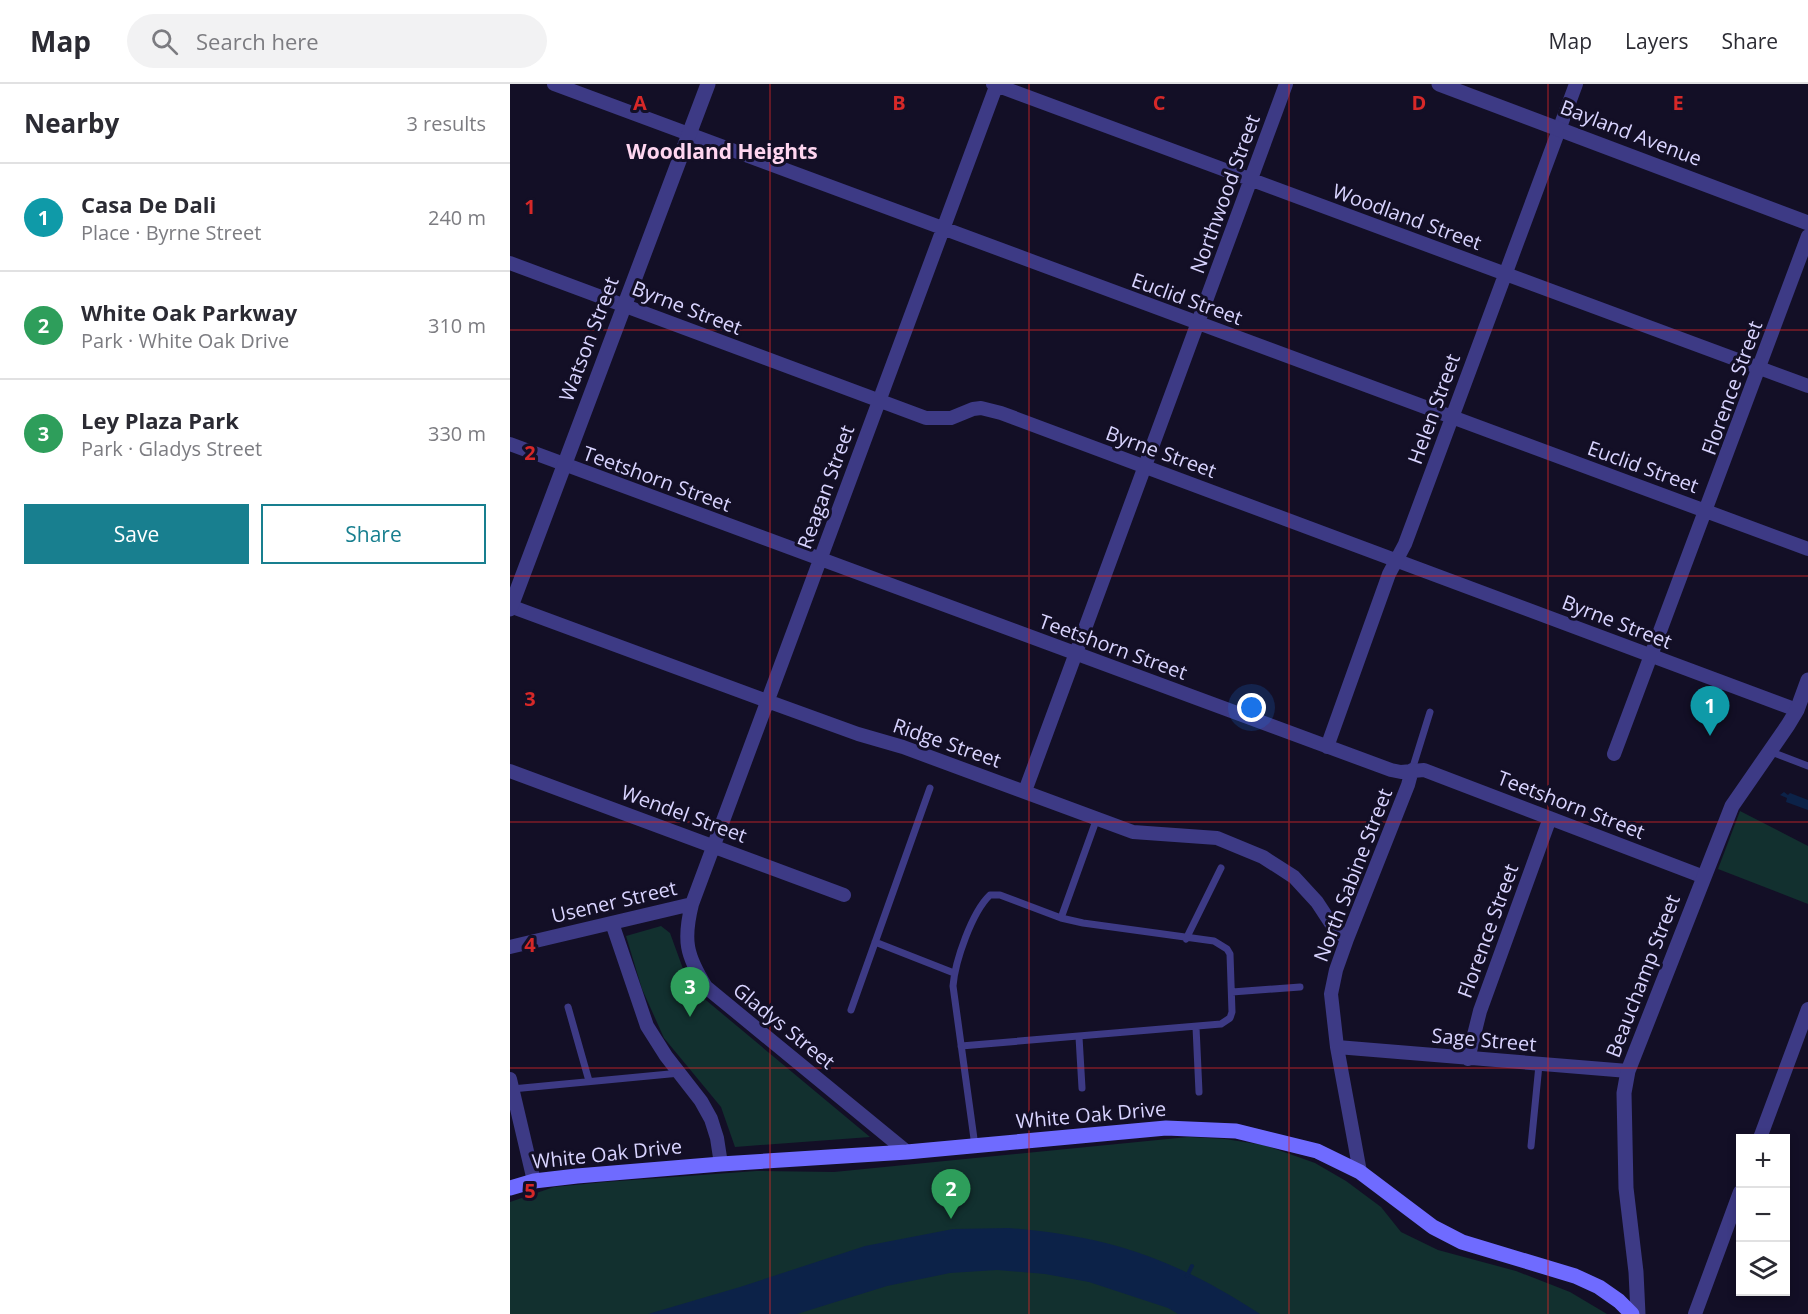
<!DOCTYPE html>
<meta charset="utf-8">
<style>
body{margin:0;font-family:"Open Sans",sans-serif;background:#f2f2f3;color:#2b2b33}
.controls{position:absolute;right:18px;bottom:18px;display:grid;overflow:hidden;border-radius:0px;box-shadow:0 3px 9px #0003}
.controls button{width:54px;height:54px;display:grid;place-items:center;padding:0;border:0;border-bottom:2px solid #e1e1e2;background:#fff;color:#2b2b33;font:30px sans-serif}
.you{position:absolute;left:742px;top:624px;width:21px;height:21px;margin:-15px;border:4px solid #fff;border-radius:50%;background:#1a73e8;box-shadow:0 0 0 9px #1a73e833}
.badge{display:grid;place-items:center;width:39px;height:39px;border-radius:50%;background:#187f8f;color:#fff;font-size:20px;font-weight:700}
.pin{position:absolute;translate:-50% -50px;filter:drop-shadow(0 2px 3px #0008)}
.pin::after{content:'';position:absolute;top:32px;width:21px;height:18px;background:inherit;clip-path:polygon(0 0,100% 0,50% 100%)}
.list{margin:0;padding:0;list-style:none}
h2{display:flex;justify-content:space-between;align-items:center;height:78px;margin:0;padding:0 24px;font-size:26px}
h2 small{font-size:20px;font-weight:400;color:#7c7c81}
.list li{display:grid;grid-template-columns:39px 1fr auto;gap:18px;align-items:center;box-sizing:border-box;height:108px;padding:0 24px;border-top:2px solid #e1e1e2}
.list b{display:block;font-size:22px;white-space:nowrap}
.list p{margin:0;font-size:20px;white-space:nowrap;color:#7c7c81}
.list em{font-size:20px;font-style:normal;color:#7c7c81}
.actions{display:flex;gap:12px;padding:18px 24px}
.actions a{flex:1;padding:14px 0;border:2px solid #187f8f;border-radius:0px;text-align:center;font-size:21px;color:#187f8f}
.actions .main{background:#187f8f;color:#fff}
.icon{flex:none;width:33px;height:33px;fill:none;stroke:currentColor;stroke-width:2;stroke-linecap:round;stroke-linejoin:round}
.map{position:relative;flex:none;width:1298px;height:1230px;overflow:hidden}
header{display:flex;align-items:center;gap:36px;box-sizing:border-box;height:84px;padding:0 30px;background:#fff;border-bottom:2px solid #e1e1e2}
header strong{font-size:28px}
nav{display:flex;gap:33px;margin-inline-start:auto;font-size:21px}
.search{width:420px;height:54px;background:#f2f2f3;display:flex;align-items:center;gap:15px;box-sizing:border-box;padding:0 21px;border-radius:33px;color:#7c7c81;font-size:22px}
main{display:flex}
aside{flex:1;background:#fff}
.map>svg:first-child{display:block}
.green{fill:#12302f}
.water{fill:#0c2248}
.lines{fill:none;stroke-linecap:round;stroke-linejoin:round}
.stream{stroke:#0c2248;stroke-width:4}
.service{stroke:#3d3a85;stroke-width:7}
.minor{stroke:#3d3a85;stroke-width:14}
.tertiary{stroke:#3d3a85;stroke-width:15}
.secondary{stroke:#6f6bff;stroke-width:15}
.grid{fill:none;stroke:#d62828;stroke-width:1.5;stroke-opacity:0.55}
.labels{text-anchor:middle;stroke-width:6;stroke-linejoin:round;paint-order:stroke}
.street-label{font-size:20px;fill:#d9d4ff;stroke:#130f26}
.neighbourhood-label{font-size:21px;font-weight:bold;fill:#ffd6f0;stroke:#130f26}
.grid-label{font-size:20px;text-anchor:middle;font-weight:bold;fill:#d62828;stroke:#130f26;stroke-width:6;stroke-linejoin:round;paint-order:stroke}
</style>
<header>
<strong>Map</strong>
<div class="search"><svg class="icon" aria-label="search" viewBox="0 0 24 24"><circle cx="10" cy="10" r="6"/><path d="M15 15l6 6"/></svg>Search here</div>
<nav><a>Map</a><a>Layers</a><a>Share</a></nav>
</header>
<main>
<aside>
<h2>Nearby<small>3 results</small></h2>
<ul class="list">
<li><span class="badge" style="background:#0f9aa8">1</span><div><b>Casa De Dali</b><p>Place · Byrne Street</p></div><em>240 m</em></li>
<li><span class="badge" style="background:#2e9e5b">2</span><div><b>White Oak Parkway</b><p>Park · White Oak Drive</p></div><em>310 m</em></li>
<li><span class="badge" style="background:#2e9e5b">3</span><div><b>Ley Plaza Park</b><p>Park · Gladys Street</p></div><em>330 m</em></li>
</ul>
<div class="actions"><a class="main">Save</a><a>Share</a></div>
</aside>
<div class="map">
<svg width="1298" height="1230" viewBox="0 0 1298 1230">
<rect width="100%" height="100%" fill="#130f26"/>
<path class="green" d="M1230 727 1298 762V820L1208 785Z
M151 842 160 849 176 893 191 912 360 1053 225 1063 211 1023 154 954 132 905 116 852Z
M678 1053 715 1055 754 1061 805 1079 836 1097 871 1123 891 1148 928 1166 1006 1187 1060 1208 1097 1230H0V1118L44 1103 95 1098 246 1087 324 1088Z"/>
<path class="water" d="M1274 708 1278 711 1280 709 1298 716V726L1276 718 1277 714 1270 711Z
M499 1144C598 1152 666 1175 750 1230H668L658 1224 579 1198 535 1190 487 1186 440 1189 377 1202 287 1230H138L230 1203 355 1162 443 1145Z"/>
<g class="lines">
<path class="stream" d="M677 1192 682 1182"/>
<path class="service" d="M1259 667 1298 682
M902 686 920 628
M551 834 587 734
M676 855 711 784
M365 858 444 889
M722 908 790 903
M58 923 79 997
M341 926 420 704
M686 943 689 1008
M569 953 572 1004
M451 962 711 940 720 934 722 928 720 870 717 865 704 857 573 839 551 834 490 811H480C462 828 445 877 443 902L465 1062
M2 1005 170 989
M1021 1062 1029 981"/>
<path class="minor" d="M44 0 1298 465
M483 0 1298 302
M0 179 416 334H441L463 325 471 324 491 329 1287 626
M0 360 881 686 891 688 914 686 1194 793
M0 522 257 617 348 650 393 663 623 748 707 754 753 773 784 793 807 818 824 844 837 855
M817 663 879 490 895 460 1066 0
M1104 670 1298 152
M0 687 334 811
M515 707 776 0
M102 839 137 942 156 972 191 1017 201 1035 207 1054 211 1080
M0 863 182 820
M827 963 1118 987
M958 975 970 927 1040 734
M0 995 24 1097
M1250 1054 1298 925
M397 1068 196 903C176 871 173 856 182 820L487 0
M850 1088 827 963 821 910 826 886 837 855 898 701 902 686
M1185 1230 1230 1108"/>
<path class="tertiary" d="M929 0 1298 139
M0 525 198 0
M1128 1230 1126 1188 1116 1104 1114 1009 1118 987 1222 722 1278 641 1287 626 1298 596"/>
<path class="secondary" d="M0 1104 24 1097 67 1092 211 1080 397 1068 656 1044 726 1047 807 1067 850 1088 923 1143 952 1158 1065 1192 1089 1203 1109 1217 1122 1230"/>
</g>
<path class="grid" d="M260 0V1230M519 0V1230M779 0V1230M1038 0V1230M0 246H1298M0 492H1298M0 738H1298M0 984H1298"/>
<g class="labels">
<g class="street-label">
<text transform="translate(1121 49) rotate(21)" y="7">Bayland Avenue</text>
<text transform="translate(715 110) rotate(-70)" y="7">Northwood Street</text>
<text transform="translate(897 133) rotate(20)" y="7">Woodland Street</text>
<text transform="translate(677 215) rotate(20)" y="7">Euclid Street</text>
<text transform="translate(177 224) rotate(21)" y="7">Byrne Street</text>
<text transform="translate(79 255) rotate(-69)" y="7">Watson Street</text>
<text transform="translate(1222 304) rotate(-70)" y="7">Florence Street</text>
<text transform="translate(924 325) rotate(-70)" y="7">Helen Street</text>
<text transform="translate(651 368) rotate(20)" y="7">Byrne Street</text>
<text transform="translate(1133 383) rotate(20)" y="7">Euclid Street</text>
<text transform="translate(147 395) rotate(20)" y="7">Teetshorn Street</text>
<text transform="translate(316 403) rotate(-70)" y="7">Reagan Street</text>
<text transform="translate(1107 538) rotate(21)" y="7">Byrne Street</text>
<text transform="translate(603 563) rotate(20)" y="7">Teetshorn Street</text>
<text transform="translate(437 659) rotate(19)" y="7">Ridge Street</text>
<text transform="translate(1061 721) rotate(21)" y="7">Teetshorn Street</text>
<text transform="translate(174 730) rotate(20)" y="7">Wendel Street</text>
<text transform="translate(843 791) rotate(-69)" y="7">North Sabine Street</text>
<text transform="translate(104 818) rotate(-13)" y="7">Usener Street</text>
<text transform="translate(978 847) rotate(-70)" y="7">Florence Street</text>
<text transform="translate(1133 892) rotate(-69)" y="7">Beauchamp Street</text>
<text transform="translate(274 942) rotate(39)" y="7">Gladys Street</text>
<text transform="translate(974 956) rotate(5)" y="7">Sage Street</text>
<text transform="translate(581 1031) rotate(-5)" y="7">White Oak Drive</text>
<text transform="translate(97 1070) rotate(-6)" y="7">White Oak Drive</text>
</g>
<g class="neighbourhood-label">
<text x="212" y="75">Woodland Heights</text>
</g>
</g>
<g class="grid-label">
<text x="130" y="26">A</text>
<text x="389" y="26">B</text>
<text x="649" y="26">C</text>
<text x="909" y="26">D</text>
<text x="1168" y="26">E</text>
<text x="20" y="130">1</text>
<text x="20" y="376">2</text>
<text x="20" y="622">3</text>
<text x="20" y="868">4</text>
<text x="20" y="1114">5</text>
</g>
</svg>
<div class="controls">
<button>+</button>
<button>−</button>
<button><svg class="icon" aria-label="layers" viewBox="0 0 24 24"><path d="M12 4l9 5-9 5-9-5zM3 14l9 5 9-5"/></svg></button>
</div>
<div class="you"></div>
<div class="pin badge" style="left:1200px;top:652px;background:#0f9aa8">1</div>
<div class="pin badge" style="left:441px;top:1135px;background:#2e9e5b">2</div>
<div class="pin badge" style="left:180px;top:933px;background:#2e9e5b">3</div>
</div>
</main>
